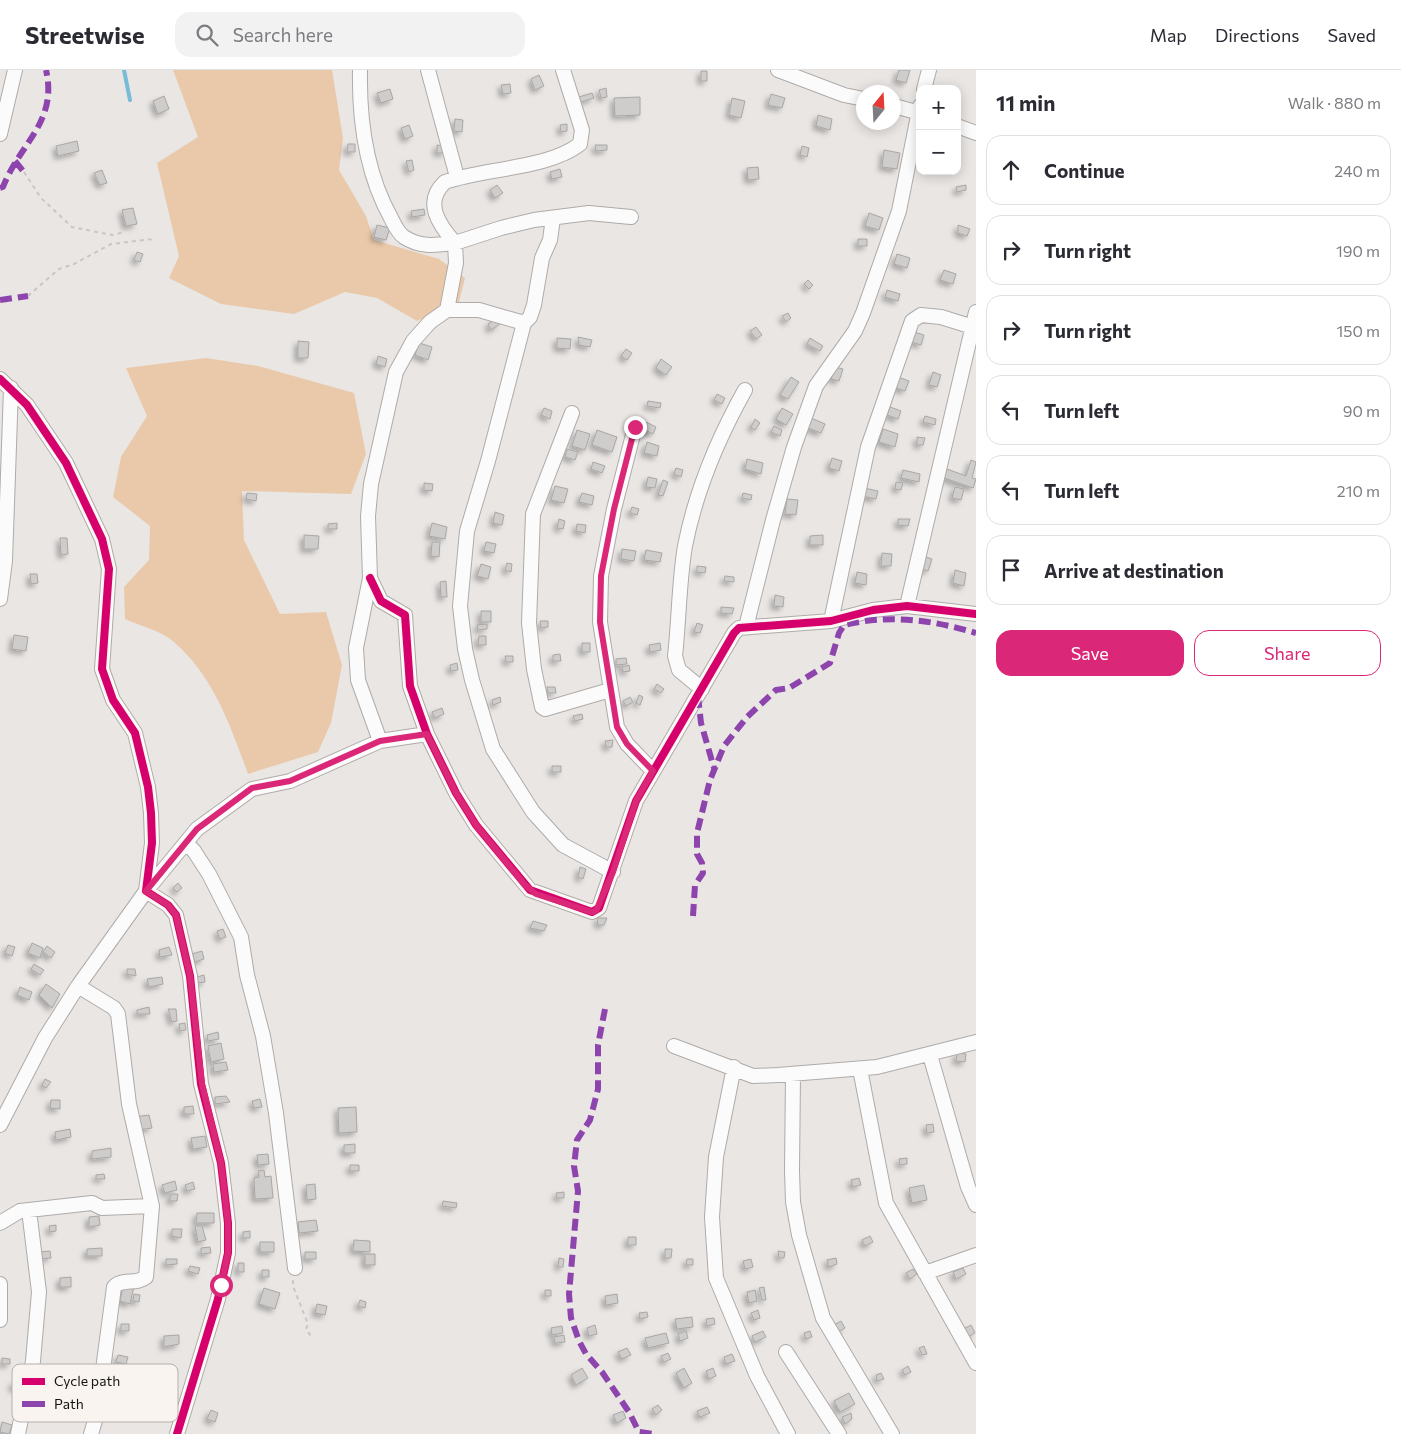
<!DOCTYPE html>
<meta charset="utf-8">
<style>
body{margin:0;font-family:Commissioner,sans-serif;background:#f2f2f3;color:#2b2b33}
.controls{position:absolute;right:15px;top:15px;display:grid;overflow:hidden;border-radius:10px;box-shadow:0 2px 12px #0003}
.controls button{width:45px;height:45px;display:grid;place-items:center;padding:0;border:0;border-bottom:1px solid #e1e1e2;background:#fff;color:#2b2b33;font:25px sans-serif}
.compass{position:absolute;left:856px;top:15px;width:45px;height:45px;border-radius:50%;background:#fff;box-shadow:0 2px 12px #0003;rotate:18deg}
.stop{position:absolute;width:15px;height:15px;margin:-11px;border:4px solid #db2777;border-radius:50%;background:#fff}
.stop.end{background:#db2777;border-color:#fff;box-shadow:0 1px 5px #0008}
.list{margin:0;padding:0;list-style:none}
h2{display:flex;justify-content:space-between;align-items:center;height:65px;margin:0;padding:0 20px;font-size:21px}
h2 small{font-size:16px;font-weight:400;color:#7c7c81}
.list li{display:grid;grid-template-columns:32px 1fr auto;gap:15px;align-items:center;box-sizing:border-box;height:70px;margin:0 10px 10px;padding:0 10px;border:1px solid #e1e1e2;border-radius:15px}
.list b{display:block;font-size:19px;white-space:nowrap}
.list em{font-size:16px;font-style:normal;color:#7c7c81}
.actions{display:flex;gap:10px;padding:15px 20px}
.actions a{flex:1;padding:11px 0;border:1px solid #db2777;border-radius:15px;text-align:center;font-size:18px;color:#db2777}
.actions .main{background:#db2777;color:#fff}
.icon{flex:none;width:28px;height:28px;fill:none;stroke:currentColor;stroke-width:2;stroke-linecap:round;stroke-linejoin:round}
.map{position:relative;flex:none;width:976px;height:1364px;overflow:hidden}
header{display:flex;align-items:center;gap:30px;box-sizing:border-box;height:70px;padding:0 25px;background:#fff;border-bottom:1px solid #e1e1e2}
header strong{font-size:24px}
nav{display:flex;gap:28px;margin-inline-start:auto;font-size:18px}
.search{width:350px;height:45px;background:#f2f2f3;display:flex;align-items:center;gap:12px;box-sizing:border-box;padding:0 18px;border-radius:15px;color:#7c7c81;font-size:19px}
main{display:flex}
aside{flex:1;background:#fff}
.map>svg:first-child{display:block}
.green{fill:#eac9aa}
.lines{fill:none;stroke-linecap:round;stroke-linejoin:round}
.stream{stroke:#79bcd8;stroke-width:4}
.building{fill:#cfcdcb;stroke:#a9a7a5;filter:url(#shadow)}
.minor-casing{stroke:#aeaba9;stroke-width:16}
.path{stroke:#c8c7c6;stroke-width:2;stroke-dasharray:4 4;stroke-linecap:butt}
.minor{stroke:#fcfbfb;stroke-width:14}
.quiet{stroke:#8e44ad;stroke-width:6;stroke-dasharray:12 6;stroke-linecap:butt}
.cycleway-casing{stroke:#f9f4ef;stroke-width:11}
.cycleway{stroke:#d6006c;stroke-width:8}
.route{stroke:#db2777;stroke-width:6}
.key{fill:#f9f4ef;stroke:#b5b0ad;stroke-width:1}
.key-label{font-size:14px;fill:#151312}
</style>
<header>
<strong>Streetwise</strong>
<div class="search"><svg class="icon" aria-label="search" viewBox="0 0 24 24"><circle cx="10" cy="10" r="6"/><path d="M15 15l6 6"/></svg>Search here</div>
<nav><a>Map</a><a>Directions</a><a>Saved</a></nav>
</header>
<main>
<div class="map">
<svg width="976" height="1364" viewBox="0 0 976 1364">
<defs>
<filter id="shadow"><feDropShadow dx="-3.5" dy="3.5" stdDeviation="2.5" flood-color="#0004"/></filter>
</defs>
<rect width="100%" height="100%" fill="#e9e6e4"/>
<path class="green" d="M173 0H332L343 68 339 100 366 146 374 170 439 189 465 208 459 232 417 251 377 228 345 222 294 244 221 234 169 208 179 186 157 93 198 67Z
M206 288 258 296 354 323 366 384 351 424 242 421 244 470 280 544 326 542 342 595 331 653 318 682 248 704C230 655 214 607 174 572 162 561 140 556 125 549L124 517 149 490 150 456 113 427 121 387 147 346 126 298Z"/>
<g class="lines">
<path class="stream" d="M124 0 130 30"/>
</g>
<path class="building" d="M899 0H910L906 13 896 10Z
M701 1H707V11H701Z
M539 5 544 16 535 20 531 9Z
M510 14 511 23 503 24 501 15Z
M606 18 607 27 601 28 599 20Z
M390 19 393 29 381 33 377 23Z
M592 23 594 28 581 32 579 27Z
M771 24 785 28 782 38 768 35Z
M164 26 169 39 158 44 153 31Z
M640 27V45L615 46 614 28Z
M732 28 745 31 741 48 729 45Z
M818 45 832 49 830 60 816 56Z
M455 49 463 50 462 62 454 61Z
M567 54V61L561 62 560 55Z
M409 55 413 66 405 69 401 58Z
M77 71 79 81 58 86 56 76Z
M348 74H355V82H347Z
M437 75 445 76V83H437Z
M595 75H607V80L596 81Z
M802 76 809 78 807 87 800 85Z
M884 80 900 83 897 99 882 97Z
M412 90 414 100 409 102 406 91Z
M758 97 759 109 748 110 747 98Z
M560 99 562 107 552 109 550 102Z
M102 100 107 113 100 115 94 103Z
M497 115 503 123 495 128 490 120Z
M966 115V120L957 122 956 117Z
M133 138 137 154 126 156 122 140Z
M424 139 425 145 412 147 411 141Z
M869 143 883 148 879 160 865 156Z
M377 155 390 158 386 170 374 167Z
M958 155 970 159 967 166 958 163Z
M858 169H867V176H858Z
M137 182 143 184 140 192 134 190Z
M897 184 910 188 907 198 894 194Z
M944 200 956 204 953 214 940 210Z
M808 210 813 215 809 219 804 214Z
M887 220 900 224 898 231 885 227Z
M788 243 791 248 786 252 782 246Z
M496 249 500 254 491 260 488 254Z
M756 257 762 265 756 269 750 261Z
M914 262 924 265 921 275 911 272Z
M578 267 592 270 590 277 579 275Z
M557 268 571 269 570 279 557 278Z
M810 268 823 276 820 281 807 274Z
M298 271 309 272 308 288H298Z
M419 273 432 277 428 290 415 285Z
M626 279 632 283 627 290 621 286Z
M378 286 387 289 385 297 376 294Z
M661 289 672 297 666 305 656 298Z
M835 297 843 299 839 311 831 309Z
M933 302 941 305 937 317 929 315Z
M791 307 799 312 788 329 780 325Z
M898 307 909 311 905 321 894 317Z
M717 324 725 328 722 334 714 330Z
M648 331 661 333 660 338 647 336Z
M890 337 901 341 898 349 887 345Z
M544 338 552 341 550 349 541 345Z
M782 338 793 344 786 355 776 349Z
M925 346 936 349 935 355 923 352Z
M811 348 825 354 821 363 808 358Z
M755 349 760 353 755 360 751 357Z
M646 352 656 357 653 364 643 359Z
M774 356 782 360 780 366 771 362Z
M883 359 898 364 895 377 879 372Z
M577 360 590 364 585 380 572 376Z
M597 360 617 367 612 382 592 375Z
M917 367 925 368 923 375H917Z
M647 372 659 376 657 386 644 383Z
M567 379 578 382 575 390 565 387Z
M832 388 842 391 839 401 829 398Z
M747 389 763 393 761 404 745 399Z
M971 390 976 392 972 408 976 409 973 418 944 408 947 399 966 406Z
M593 392 605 396 602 403 591 399Z
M676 398 683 400 681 407 674 404Z
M903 400 920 404 919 412 901 408Z
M648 407 657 409 655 418 646 417Z
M663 410 668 412 663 426 658 425Z
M896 412 903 413 901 420 895 419Z
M424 413 433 414 432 421 424 420Z
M555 416 568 419 564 433 551 430Z
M955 417 964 419 961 430 952 428Z
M864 418 878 421 876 429 862 426Z
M247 423 257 424 256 431 246 429Z
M582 423 594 426 592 435 579 432Z
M743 423 752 425 751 430 742 428Z
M787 429 798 430 796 445 785 444Z
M632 437 639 439 637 445 630 443Z
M495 442 504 445 502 455 493 453Z
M559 449 565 451 563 459 557 458Z
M898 449H910L908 456 898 455Z
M337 453V459H328V454Z
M432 453 447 457 445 469 429 466Z
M577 454 586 455 585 463 576 461Z
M304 465 319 466 318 479H304Z
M823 465V475H810V466Z
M60 468H67L68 484 61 485Z
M432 472H440L439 487 431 486Z
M486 472 496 474 494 483 484 481Z
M622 479 636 481 634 491 621 489Z
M646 480 662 483 660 492 644 490Z
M882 483 892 484 891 496H881Z
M923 486 932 489 928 501 919 498Z
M507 493 512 494 511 502 505 500Z
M481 494 491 497 488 509 477 506Z
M697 496 706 497 705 503 697 502Z
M955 500 966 503 964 516 953 513Z
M857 502 867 504 866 515 855 513Z
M30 504H37L38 513 31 514Z
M725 506 734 507V512L724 511Z
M446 511 447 527H441L440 512Z
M775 525 784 527 783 537 774 536Z
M721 537 734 538 732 544 721 543Z
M481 541H491V552H481Z
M540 551H548V557L541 558Z
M697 553 703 555 700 563 694 562Z
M487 554V559L478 560 477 555Z
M14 565 28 567 26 581 12 579Z
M479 566H486V575H478Z
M582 573H590V582H582Z
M660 573 661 580 650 582 649 575Z
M560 584 561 591H553V585Z
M505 586H513V592H506Z
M626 588 627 594 616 595V589Z
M457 593 458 600 451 601 450 595Z
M629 595 630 601 623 602 622 597Z
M657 614 664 619 661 623 654 619Z
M547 617H555L556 623H548Z
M639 625 643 627 640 635 636 633Z
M500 627 501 632 493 635 492 630Z
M630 627 633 632 626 636 623 631Z
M442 638 444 644 435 648 432 642Z
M582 644 583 649 575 651 573 646Z
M613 670 612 677H606L605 671Z
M552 696H561V702H552Z
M580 797 586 799 583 809 578 807Z
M178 813 182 818 177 822 173 818Z
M597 848H607L604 855H598Z
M533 851 547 855 544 861 530 858Z
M223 859 226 867 220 869 217 861Z
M32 873 43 878 40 888 28 883Z
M8 875 15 877 12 886 5 883Z
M47 876 55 882 51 888 43 882Z
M169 877 172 885 160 887 159 880Z
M202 881 204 889 195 892 192 884Z
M34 894 44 900 40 905 31 899Z
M127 899H135L136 906 127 904Z
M204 905 205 912 198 913 197 907Z
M162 907 163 914 149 917 147 909Z
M46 914 60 924 52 938 39 925Z
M20 917 32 922 29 930 17 925Z
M149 937 150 944H137V940Z
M168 939H176L177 951 172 952Z
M185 953 186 960 180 961 179 954Z
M218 962 219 969 208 971 207 965Z
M221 973 224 989 211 992 208 976Z
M957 983 966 984 965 992 956 991Z
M226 992 228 1000 214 1002 213 994Z
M45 1009 51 1012 46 1018 42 1015Z
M226 1026 230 1032 215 1034V1027Z
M260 1029 262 1037 254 1038 252 1031Z
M51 1030H60V1039L50 1038Z
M193 1036 194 1044H184V1037Z
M356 1037 357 1062 339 1063 338 1038Z
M149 1045 152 1058 138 1060 135 1047Z
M933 1054 934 1062 927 1063 926 1055Z
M70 1059 71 1067 56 1070 55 1062Z
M205 1066 207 1077 193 1079 191 1068Z
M355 1074V1083H344V1075Z
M111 1078V1087L92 1089V1081Z
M268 1084 269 1094 258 1095 257 1085Z
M907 1088V1094L900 1095 899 1089Z
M350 1095H359V1101H350Z
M264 1100 265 1107 271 1106 273 1128 255 1129 254 1108 259 1107 258 1101Z
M104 1104 105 1109H96V1105Z
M859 1108 861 1115 853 1117 851 1110Z
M175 1111 177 1120 165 1123 162 1115Z
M193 1112 195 1119 187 1121 185 1115Z
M315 1114 316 1129 307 1130 306 1115Z
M924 1115 927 1130 912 1133 909 1118Z
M564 1122V1128H557L556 1123Z
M173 1124H178L177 1131H170V1126Z
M443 1131 457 1133 456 1138 442 1136Z
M197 1143H214V1153H196Z
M99 1146 100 1155 89 1157V1147Z
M316 1150 318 1161 299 1163 298 1152Z
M56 1155V1161L50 1162 49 1156Z
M195 1156H202L206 1170 198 1172Z
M172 1159H182L181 1168 172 1166Z
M250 1161V1168H243V1162Z
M870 1166 873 1172 865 1176 862 1170Z
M628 1167H636V1175H628Z
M354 1170 370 1171V1182L353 1181Z
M260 1172H274V1182H260Z
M210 1177 211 1183 201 1184V1178Z
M102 1178V1186H87V1179Z
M665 1179H672L671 1188H665Z
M50 1181 51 1188 40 1189 39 1182Z
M778 1181 785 1182 784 1188H779Z
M305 1182H316V1189H305Z
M365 1184H375V1195H365Z
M559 1188 564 1189 563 1197H558Z
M836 1188 837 1194 829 1197 827 1190Z
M166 1189H177V1194L166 1195Z
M687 1189H693V1195H686Z
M751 1189 753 1197 745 1199 743 1191Z
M238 1193H244V1202H238Z
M190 1196 200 1198 198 1204 188 1201Z
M963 1198 966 1204 956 1209 953 1202Z
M913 1199 917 1204 910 1209 906 1203Z
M262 1200H269V1207H262Z
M71 1207V1217H60V1208Z
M123 1216H134L130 1234 120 1231Z
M764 1217 766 1230H762L759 1218Z
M264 1218 280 1223 275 1239 259 1234Z
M545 1220H551V1226H545Z
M755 1220 757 1231 749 1233 747 1222Z
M134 1224 140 1225 139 1232 133 1231Z
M617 1224 618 1233 606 1235 605 1226Z
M360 1230 366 1232 365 1238 358 1236Z
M317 1234 327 1236 325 1245 315 1243Z
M758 1240 760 1248 754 1250 751 1243Z
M647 1242 648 1247 640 1249 639 1243Z
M692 1247 693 1257 677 1259 675 1249Z
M714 1248 715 1254 707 1256 706 1249Z
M841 1251 845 1258 838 1262 834 1255Z
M121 1254H129V1261H121Z
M595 1255 597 1264 589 1266 587 1258Z
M971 1255 975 1263 964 1269 960 1261Z
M562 1256 563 1263 552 1265 551 1258Z
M686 1261 688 1268 680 1271 678 1264Z
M763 1261 766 1267 755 1272 752 1266Z
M810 1261 812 1267 806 1269 804 1263Z
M666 1263 669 1273 648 1278 645 1268Z
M179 1265V1274L164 1277V1266Z
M564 1265 565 1272 555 1273 554 1267Z
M924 1276 927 1284 922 1285 919 1278Z
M627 1278 631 1285 622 1289 618 1282Z
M668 1283 671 1289 664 1292 661 1286Z
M732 1284 735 1291 726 1294 724 1287Z
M118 1285 128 1287 126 1294 116 1292Z
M2 1288 10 1289V1294H2Z
M908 1296 911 1302 905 1305 902 1300Z
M582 1298 588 1308 576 1315 571 1305Z
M684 1298 692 1313 684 1318 676 1303Z
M713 1298 716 1306 709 1309 706 1301Z
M881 1303 884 1309 877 1311 876 1305Z
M13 1312H21L20 1319 12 1318Z
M849 1323 855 1334 840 1342 834 1331Z
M658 1335 662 1340 656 1345 652 1339Z
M707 1337 710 1343 700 1347 697 1341Z
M211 1340 218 1343 215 1352 207 1349Z
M623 1341 626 1348 617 1353 613 1345Z
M851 1343 852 1349 845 1354 842 1347Z
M2 1352 12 1355 9 1364 0 1362Z"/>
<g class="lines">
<g class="minor-casing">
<path id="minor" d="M360 0C359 51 366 103 391 148 394 154 398 163 404 167 421 178 436 175 455 173L456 193 447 240
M428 0 457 107
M563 0 582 60 580 74C548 99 484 98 445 112 423 132 439 155 455 173L501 158 534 150 589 143 631 147
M778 0 844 25 864 29
M924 19 929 0
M894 36 920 43
M957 56 976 63
M0 64 15 0
M524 253 488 391 467 461 460 536 465 579 472 610 493 679 533 742 563 775 613 802
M0 309 27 335 66 393 102 469 109 499 102 599 113 630 135 663 148 717 151 743 152 773 146 821 168 835 176 845 190 906 201 1014 221 1093 228 1153V1183L218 1229 177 1364
M572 343 533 444 529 553 534 599 542 637 545 639 610 620
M635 357 614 439 601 506 600 552 617 657 627 674 653 701
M370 508 381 531 405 545 410 616 427 664 456 723 476 755 530 820 592 842 599 838 636 731 734 563 739 558 831 551 873 540 907 536 976 544
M0 529 5 491 11 318
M907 536 976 242
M831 551 868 377 912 251 921 245 941 247 973 257
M746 557 773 450 794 377 816 316 855 261 863 243 899 141 920 36
M702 619 679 600 675 586C679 551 679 511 685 476 696 420 717 370 745 320
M380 671 358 610 356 578 370 508 368 446 371 414 396 302 413 271 430 252 447 240H479L524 253 530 247 534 235 542 188 550 170 553 148
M186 773 194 781 209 804 241 867 247 905 263 966 276 1043 295 1198
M78 916 114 938 118 944 129 1034 152 1136 146 1207C137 1215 121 1208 114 1217L97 1344 91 1364
M674 976 753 1006 778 1005 877 997 976 972
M930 985 968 1117 976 1135
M734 997 716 1087 712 1147 716 1208 757 1306 788 1364
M860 999 886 1133 976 1293
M793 1005 792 1101 793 1132 799 1165 823 1248 892 1364
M0 1055 45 968 78 916 146 821 197 759 252 719 290 711 380 671 427 664
M0 1153 20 1141 92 1133 102 1138 152 1136
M925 1203 976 1185
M0 1214V1250
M786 1282 839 1364
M18 1364 33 1291 39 1222 29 1140"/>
</g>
<path class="path" d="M24 102 41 128 72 157 112 165 125 162
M28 226 59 199 74 194 111 174 153 169
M293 1210V1216L308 1254 306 1259 311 1266"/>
<use href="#minor" class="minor"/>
<path class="quiet" d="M15 91 24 102
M0 118 3 117C20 73 58 52 46 0
M0 230 28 226
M698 626 701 653 714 698
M693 846 695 815 703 803 702 793 697 784V763L710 710 724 676 747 647 776 620 789 618 830 593 839 563 844 555C890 544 932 550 976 563
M605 939 598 975V1019L590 1050 577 1070 574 1096 578 1121 569 1224 571 1248 579 1271 586 1284 602 1302 629 1342 639 1362 654 1364"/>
<g class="cycleway-casing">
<path id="cycleway" d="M0 309 27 335 66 393 102 469 109 499 102 599 113 630 135 663 148 717 151 743 152 773 146 821 168 835 176 845 190 906 201 1014 221 1093 228 1153V1183L218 1229 177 1364
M370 508 381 531 405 545 410 616 427 664 456 723 476 755 530 820 592 842 599 838 636 731 734 563 739 558 831 551 873 540 907 536 976 544"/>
</g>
<use href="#cycleway" class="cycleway"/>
</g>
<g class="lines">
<path class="route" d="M221 1215 228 1183V1153L221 1093 202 1014 190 906 176 845 168 835 146 821 197 759 252 718 290 711 380 671 427 664 456 723 476 755 525 815 536 824 592 842 596 841 613 802 636 731 653 701 627 674 617 657 600 552 601 506 614 439 635 357"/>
</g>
<rect x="12" y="1294" width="166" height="58" rx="8" class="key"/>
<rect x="22" y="1308" width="23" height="7" fill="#d6006c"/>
<rect x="22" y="1331" width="23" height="6" fill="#8e44ad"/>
<g class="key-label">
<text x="54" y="1316">Cycle path</text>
<text x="54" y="1339">Path</text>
</g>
</svg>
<div class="controls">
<button>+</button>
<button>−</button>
</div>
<svg class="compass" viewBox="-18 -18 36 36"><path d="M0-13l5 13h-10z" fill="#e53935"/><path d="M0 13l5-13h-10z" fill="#7c7c81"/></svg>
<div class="stop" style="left:221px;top:1215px"></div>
<div class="stop end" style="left:635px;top:357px"></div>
</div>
<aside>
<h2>11 min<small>Walk · 880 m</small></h2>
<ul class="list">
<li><svg class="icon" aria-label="ahead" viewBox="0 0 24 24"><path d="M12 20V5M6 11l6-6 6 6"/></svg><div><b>Continue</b></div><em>240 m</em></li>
<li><svg class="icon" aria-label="right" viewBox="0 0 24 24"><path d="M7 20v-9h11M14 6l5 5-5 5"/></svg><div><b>Turn right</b></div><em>190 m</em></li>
<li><svg class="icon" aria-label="right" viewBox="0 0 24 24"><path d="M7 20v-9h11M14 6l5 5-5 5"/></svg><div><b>Turn right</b></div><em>150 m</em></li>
<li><svg class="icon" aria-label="left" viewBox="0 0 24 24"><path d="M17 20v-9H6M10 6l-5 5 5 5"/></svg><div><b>Turn left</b></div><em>90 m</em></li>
<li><svg class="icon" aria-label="left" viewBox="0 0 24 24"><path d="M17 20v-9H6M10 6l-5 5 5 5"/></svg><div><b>Turn left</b></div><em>210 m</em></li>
<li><svg class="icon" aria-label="arrive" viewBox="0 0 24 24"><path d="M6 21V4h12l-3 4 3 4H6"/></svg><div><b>Arrive at destination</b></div></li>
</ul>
<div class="actions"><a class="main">Save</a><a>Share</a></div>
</aside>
</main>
